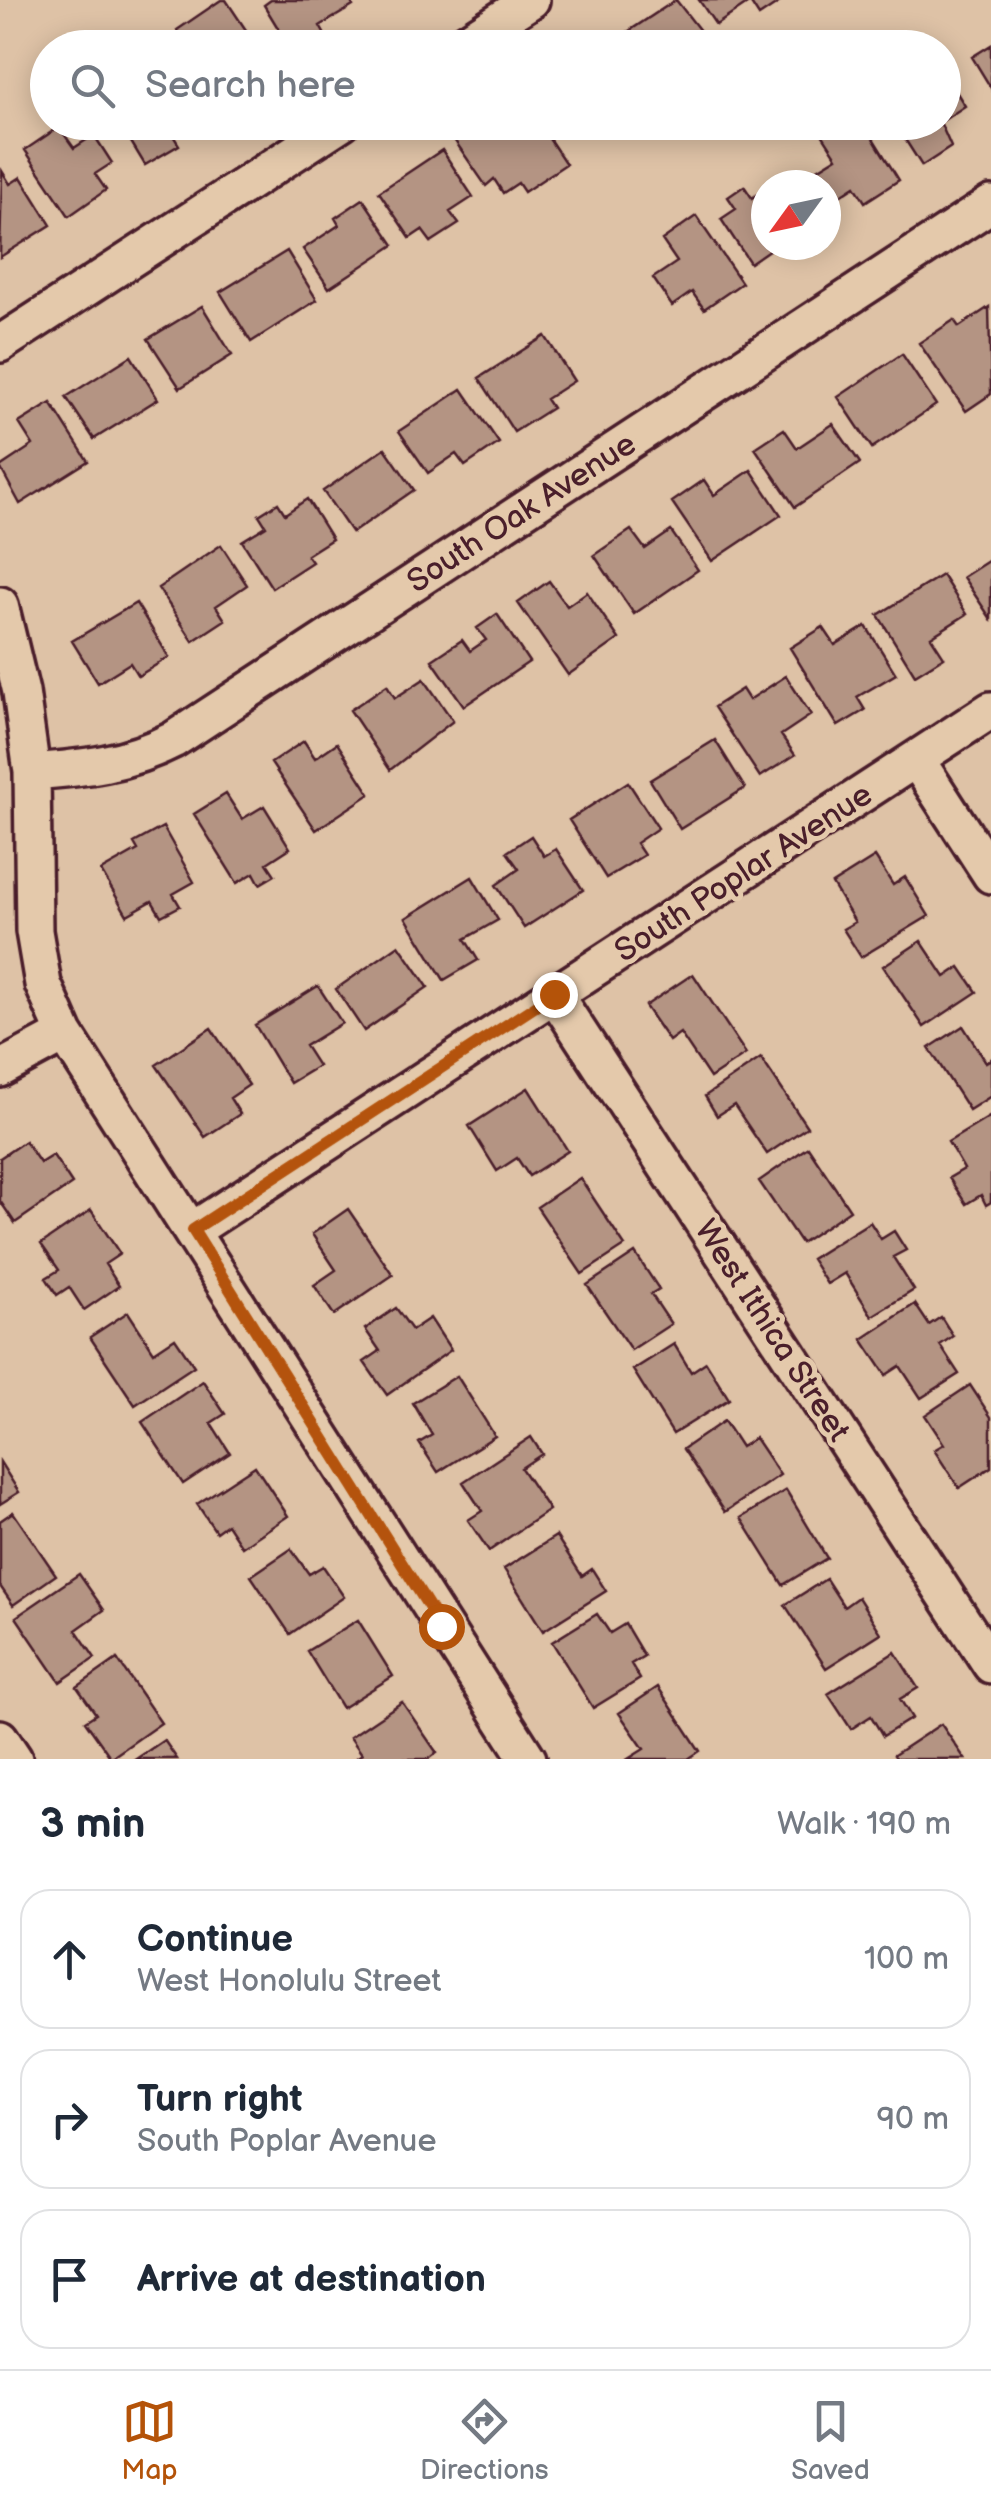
<!DOCTYPE html>
<meta charset="utf-8">
<style>
body{margin:0;font-family:"Balsamiq Sans",sans-serif;background:#f6f6f7;color:#1f2937}
.compass{position:absolute;left:751px;top:170px;width:90px;height:90px;border-radius:50%;background:#fff;box-shadow:0 5px 25px #0003;rotate:237deg}
.stop{position:absolute;width:30px;height:30px;margin:-22px;border:8px solid #b45309;border-radius:50%;background:#fff}
.stop.end{background:#b45309;border-color:#fff;box-shadow:0 2px 10px #0008}
.list{margin:0;padding:0;list-style:none}
h2{display:flex;justify-content:space-between;align-items:center;height:130px;margin:0;padding:0 40px;font-size:42px}
h2 small{font-size:32px;font-weight:400;color:#747a83}
.list li{display:grid;grid-template-columns:65px 1fr auto;gap:30px;align-items:center;box-sizing:border-box;height:140px;margin:0 20px 20px;padding:0 20px;border:2px solid #e0e1e3;border-radius:30px}
.list b{display:block;font-size:38px;white-space:nowrap}
.list p{margin:0;font-size:32px;white-space:nowrap;color:#747a83}
.list em{font-size:32px;font-style:normal;color:#747a83}
.icon{flex:none;width:55px;height:55px;fill:none;stroke:currentColor;stroke-width:2;stroke-linecap:round;stroke-linejoin:round}
.map{position:relative;flex:none;width:991px;height:1759px;overflow:hidden}
.search{position:absolute;background:#fff;box-shadow:0 5px 25px #0003;left:30px;right:30px;top:30px;height:110px;display:flex;align-items:center;gap:25px;box-sizing:border-box;padding:0 35px;border-radius:55px;color:#747a83;font-size:38px}
.sheet{height:610px;background:#fff}
nav{display:flex;justify-content:space-around;align-items:center;box-sizing:border-box;height:140px;border-top:2px solid #e0e1e3;background:#fff;font-size:28px;color:#747a83}
nav a{display:grid;justify-items:center;gap:5px}
nav .on{color:#b45309}
.map>svg:first-child{display:block}
.building{fill:#b49483;stroke:#4a1f2b;stroke-width:2.5}
.lines{fill:none;stroke-linecap:round;stroke-linejoin:round}
.minor-casing{stroke:#4a1f2b;stroke-width:42}
.minor{stroke:#e4c9ab;stroke-width:35}
.route{stroke:#b45309;stroke-width:12}
.labels{text-anchor:middle;stroke-width:10;stroke-linejoin:round;paint-order:stroke}
.street-label{font-size:32px;fill:#4a1f2b;stroke:#e4c9ab}
</style>
<div class="map">
<svg width="991" height="1759" viewBox="0 0 991 1759">
<rect width="100%" height="100%" fill="#dec2a6"/>
<filter id="ink" filterUnits="userSpaceOnUse"><feTurbulence type="fractalNoise" baseFrequency=".01" numOctaves="2"/><feDisplacementMap in="SourceGraphic" scale="20" xChannelSelector="R" yChannelSelector="G"/><feConvolveMatrix kernelMatrix="1 2 1 2 8 2 1 2 1" color-interpolation-filters="sRGB"/></filter>
<g filter="url(#ink)">
<path class="building" d="M221 0H226L258 48H188L177 30Z
M271 0H350L353 6 320 26 331 46 290 48 264 5Z
M676 0 708 41 699 48H618L614 41Z
M699 0H783L759 16 750 2 716 25Z
M991 45V88L972 57Z
M944 72 965 106 944 120Z
M119 122H180L169 129 179 145 145 165Z
M481 122H538L566 164 524 192 518 183 503 193 494 179 486 186 455 141Z
M841 122H863L899 180 865 202 855 186 832 201 826 185 813 172 837 157 822 134Z
M894 122H940L951 147 922 166Z
M59 127 74 148 94 135 112 163 95 174 106 190 69 216 25 150Z
M442 150 473 197 450 212 459 224 431 242 422 230 410 238 379 192Z
M2 171 10 184 21 177 51 225 0 257Z
M744 186 752 198 766 188V245H776L750 263 721 219 736 209 728 197Z
M363 199 394 245 329 288 303 249 339 225 335 218Z
M696 216 742 283 704 309 692 292 672 306 653 278 677 262 662 240Z
M287 251 317 300 251 342 220 292Z
M202 306 232 355 180 388 148 339Z
M989 307 991 394 966 411 919 343 954 320 959 327Z
M545 336 574 381 546 399 552 408 514 432 479 378Z
M902 354 936 405 872 448 838 397Z
M131 356 158 399 94 439 66 397Z
M462 389 499 443 465 466 456 454 428 473 399 431Z
M51 403 88 461 20 504 0 467 33 445 19 423Z
M833 424 860 463 795 507 755 448 784 429 797 448Z
M385 448 414 490 352 533 323 491Z
M751 470 781 515 712 561 672 502 704 480 714 495Z
M307 499 332 539 307 555 312 562 272 588 242 541 266 526 259 515 278 503 285 514Z
M631 530 645 549 671 531 698 570 634 614 594 555Z
M221 545 247 585 216 606 225 620 193 641 158 588Z
M991 559V619L963 577Z
M942 575 967 614 931 637 944 657 915 675 878 615Z
M549 581 567 606 587 592 619 639 568 675 518 603Z
M136 603 169 657 138 676 130 663 98 683 72 641Z
M497 614 529 662 464 706 432 660 462 640 470 651 486 640 477 628Z
M866 626 896 674 857 697 865 710 838 726 790 648 823 627 835 645Z
M786 676 811 715 781 735 795 755 760 777 714 707 742 689 749 700Z
M424 679 453 721 390 770 350 710 387 685 395 698Z
M715 740 745 788 680 829 650 780Z
M304 741 315 758 337 743 370 794 316 830 271 763Z
M628 782 658 828 636 843 644 855 606 878 569 820Z
M226 794 242 819 264 806 290 848 267 863 275 875 260 884 254 873 237 883 194 814Z
M163 827 194 882 173 894 180 906 161 916 152 901 127 915 101 871 138 850 134 843Z
M531 836 544 856 556 849 583 890 524 928 496 885 519 869 507 852Z
M875 857 893 885 905 877 929 916 861 957 843 929 855 922 832 884Z
M472 877 498 920 465 939 478 960 444 980 406 918Z
M921 941 945 977 960 967 977 992 924 1027 883 966Z
M399 945 428 987 364 1031 336 989Z
M693 974 746 1054 710 1078 680 1033 669 1041 645 1006Z
M318 986 342 1023 305 1046 318 1066 290 1083 255 1025Z
M963 1026 986 1062 991 1059V1096L969 1110 929 1048Z
M211 1028 249 1085 230 1098 240 1114 205 1137 156 1065Z
M761 1058 807 1127 767 1154 734 1105 717 1116 705 1096Z
M528 1088 568 1151 529 1176 517 1158 497 1171 469 1126Z
M991 1116V1202L986 1205 981 1195 966 1204 949 1178 964 1169 948 1142Z
M25 1141 40 1163 53 1155 72 1184 15 1223 0 1201V1158Z
M808 1147 850 1210 801 1243 759 1181Z
M580 1178 625 1246 582 1274 537 1207Z
M348 1209 393 1275 334 1315 314 1285 336 1270 312 1234Z
M91 1210 120 1254 105 1264 119 1286 84 1310 69 1287 57 1295 46 1278 59 1270 41 1244Z
M870 1222 881 1239 894 1231 906 1250 893 1257 914 1290 872 1316 845 1273 827 1284 811 1259Z
M635 1253 659 1289 651 1294 671 1324 631 1350 587 1285Z
M915 1304 929 1325 941 1317 953 1336 940 1345 959 1374 921 1398 900 1366 886 1375 862 1339Z
M396 1308 412 1330 430 1318 451 1350 387 1395 364 1362 380 1351 365 1329Z
M128 1312 154 1352 175 1338 194 1366 135 1405 90 1337Z
M674 1344 691 1372 706 1362 729 1399 673 1434 633 1370Z
M457 1376 495 1436 438 1472 419 1443 432 1435 413 1403Z
M203 1381 225 1414 211 1423 230 1453 183 1484 142 1422Z
M970 1385 991 1417V1467L959 1488 934 1450 944 1444 925 1415Z
M724 1421 741 1447 755 1438 780 1475 725 1512 683 1449Z
M531 1437 542 1454 521 1468 549 1510 489 1551 468 1520 482 1511 463 1482Z
M0 1462 19 1492 0 1504Z
M255 1466 288 1516 242 1547 227 1524 216 1532 197 1504Z
M786 1490 827 1558 783 1585 741 1518Z
M13 1512 56 1575 13 1605 0 1586V1521Z
M556 1536 582 1576 592 1569 606 1591 543 1631 504 1569Z
M291 1549 309 1574 323 1566 344 1597 290 1634 251 1576Z
M79 1574 104 1610 76 1630 95 1658 60 1682 16 1617Z
M826 1579 844 1607 858 1597 881 1633 826 1668 785 1605Z
M597 1614 610 1633 625 1624 644 1656 631 1664 640 1679 593 1708 552 1642Z
M358 1620 393 1676 342 1708 307 1651Z
M895 1652 918 1688 900 1699 912 1718 883 1736 871 1716 851 1729 828 1694Z
M117 1659 161 1723 111 1758 85 1721 96 1714 77 1687Z
M658 1687 700 1751 688 1759H628L644 1749 619 1713Z
M402 1702 437 1753 429 1759H355L362 1754 350 1737Z
M941 1724 965 1759H897L894 1755Z
M164 1740 177 1759H136Z"/>
<g class="lines">
<g class="minor-casing">
<path id="minor" d="M457 48 531 0
M0 344 342 122
M0 605 21 692 32 772 34 931 43 984 65 1034 528 1759
M916 759 991 875
M32 772C84 768 126 764 173 740L991 204
M554 994 991 1665
M0 1069 65 1034
M193 1230 991 710
M0 1738 14 1759"/>
</g>
<use href="#minor" class="minor"/>
</g>
</g>
<g class="lines" filter="url(#ink)">
<path class="route" d="M441 1626 193 1230 554 994"/>
</g>
<g class="labels">
<g class="street-label">
<text transform="translate(521 512) rotate(-33)" y="11">South Oak Avenue</text>
<text transform="translate(743 872) rotate(-33)" y="11">South Poplar Avenue</text>
<text transform="translate(773 1330) rotate(57)" y="11">West Ithica Street</text>
</g>
</g>
</svg>
<svg class="compass" viewBox="-18 -18 36 36"><path d="M0-13l5 13h-10z" fill="#e53935"/><path d="M0 13l5-13h-10z" fill="#747a83"/></svg>
<div class="stop" style="left:441px;top:1626px"></div>
<div class="stop end" style="left:554px;top:994px"></div>
<div class="search"><svg class="icon" aria-label="search" viewBox="0 0 24 24"><circle cx="10" cy="10" r="6"/><path d="M15 15l6 6"/></svg>Search here</div>
</div>
<section class="sheet">
<h2>3 min<small>Walk · 190 m</small></h2>
<ul class="list">
<li><svg class="icon" aria-label="ahead" viewBox="0 0 24 24"><path d="M12 20V5M6 11l6-6 6 6"/></svg><div><b>Continue</b><p>West Honolulu Street</p></div><em>100 m</em></li>
<li><svg class="icon" aria-label="right" viewBox="0 0 24 24"><path d="M7 20v-9h11M14 6l5 5-5 5"/></svg><div><b>Turn right</b><p>South Poplar Avenue</p></div><em>90 m</em></li>
<li><svg class="icon" aria-label="arrive" viewBox="0 0 24 24"><path d="M6 21V4h12l-3 4 3 4H6"/></svg><div><b>Arrive at destination</b></div></li>
</ul>
</section>
<nav>
<a class="on"><svg class="icon" aria-label="map" viewBox="0 0 24 24"><path d="M3 6l6-2 6 2 6-2v14l-6 2-6-2-6 2zM9 4v14M15 6v14"/></svg>Map</a>
<a><svg class="icon" aria-label="directions" viewBox="0 0 24 24"><path d="M12 3l9 9-9 9-9-9zM9 14v-3h6M13 9l2 2-2 2"/></svg>Directions</a>
<a><svg class="icon" aria-label="saved" viewBox="0 0 24 24"><path d="M7 4h10v16l-5-4-5 4z"/></svg>Saved</a>
</nav>
